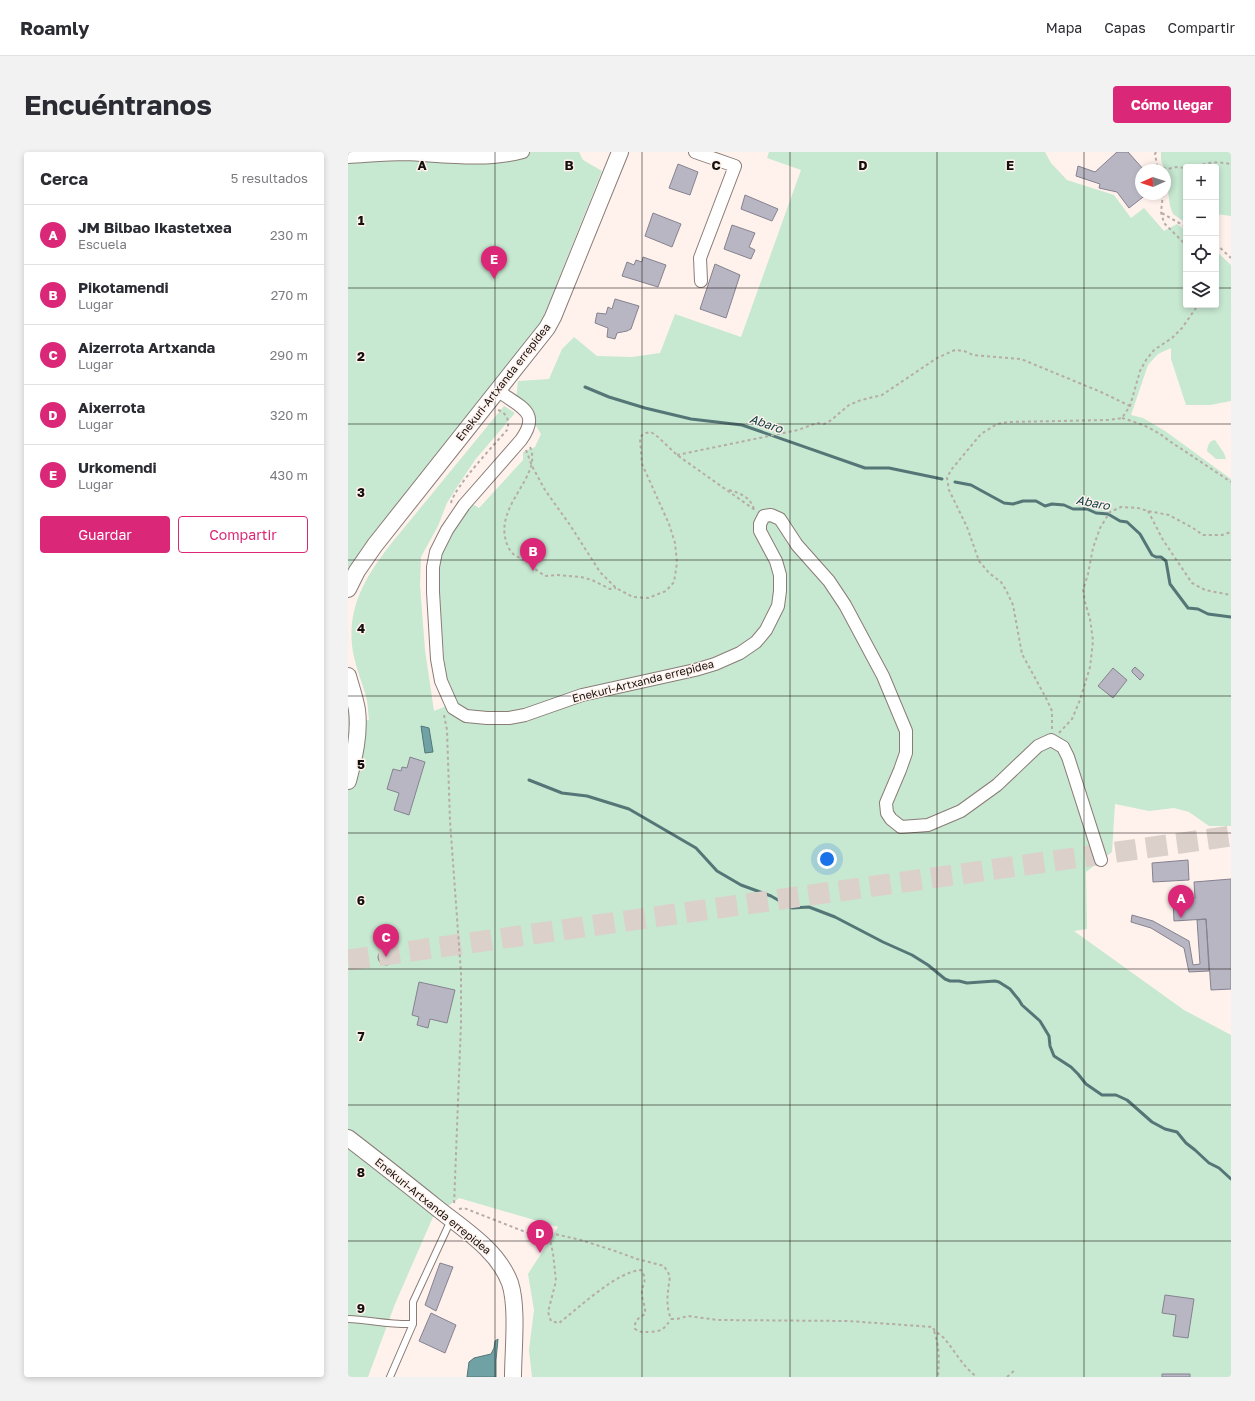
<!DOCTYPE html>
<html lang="es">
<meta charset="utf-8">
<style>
body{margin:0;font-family:"Golos Text",sans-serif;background:#f2f2f3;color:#2b2b33}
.controls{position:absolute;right:12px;top:12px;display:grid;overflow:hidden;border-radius:4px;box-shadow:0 2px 6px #0003}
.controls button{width:36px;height:36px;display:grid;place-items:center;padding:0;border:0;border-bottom:1px solid #e1e1e2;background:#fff;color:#2b2b33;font:20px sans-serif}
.compass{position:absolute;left:787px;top:12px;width:36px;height:36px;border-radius:50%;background:#fff;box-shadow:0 2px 6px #0003;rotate:267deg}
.you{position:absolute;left:479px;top:707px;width:14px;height:14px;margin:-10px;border:3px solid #fff;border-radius:50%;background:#1a73e8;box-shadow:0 0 0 6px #1a73e833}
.badge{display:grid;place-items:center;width:26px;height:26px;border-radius:50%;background:#db2777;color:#fff;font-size:13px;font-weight:700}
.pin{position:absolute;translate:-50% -33px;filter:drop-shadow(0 1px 2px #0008)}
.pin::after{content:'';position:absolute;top:21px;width:14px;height:12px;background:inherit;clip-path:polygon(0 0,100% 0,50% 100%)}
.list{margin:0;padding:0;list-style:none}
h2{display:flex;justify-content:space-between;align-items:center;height:52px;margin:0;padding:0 16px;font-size:17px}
h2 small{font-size:13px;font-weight:400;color:#7c7c81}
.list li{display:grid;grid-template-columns:26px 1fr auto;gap:12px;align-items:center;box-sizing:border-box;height:60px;padding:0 16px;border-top:1px solid #e1e1e2}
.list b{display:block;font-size:15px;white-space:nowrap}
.list p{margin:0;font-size:13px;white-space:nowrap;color:#7c7c81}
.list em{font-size:13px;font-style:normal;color:#7c7c81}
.actions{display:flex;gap:8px;padding:12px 16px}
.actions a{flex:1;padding:9px 0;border:1px solid #db2777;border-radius:4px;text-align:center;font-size:14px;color:#db2777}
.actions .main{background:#db2777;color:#fff}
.icon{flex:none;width:22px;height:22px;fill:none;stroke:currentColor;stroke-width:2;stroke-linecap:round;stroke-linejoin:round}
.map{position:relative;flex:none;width:883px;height:1225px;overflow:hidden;border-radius:4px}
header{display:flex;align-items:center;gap:24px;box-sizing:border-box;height:56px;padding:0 20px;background:#fff;border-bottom:1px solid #e1e1e2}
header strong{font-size:19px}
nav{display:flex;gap:22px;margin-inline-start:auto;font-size:14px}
.intro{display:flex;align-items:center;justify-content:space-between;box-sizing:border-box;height:96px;padding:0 24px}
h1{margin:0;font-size:28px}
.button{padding:10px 18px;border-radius:4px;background:#db2777;color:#fff;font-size:14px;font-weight:700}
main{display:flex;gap:24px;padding:0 24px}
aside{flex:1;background:#fff;border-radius:4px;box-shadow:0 2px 6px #0003}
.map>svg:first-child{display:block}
.green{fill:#c7e8d1}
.water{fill:#6fa1a5;stroke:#547677}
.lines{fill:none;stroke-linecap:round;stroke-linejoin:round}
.stream{stroke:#547677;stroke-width:3}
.building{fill:#b9b6c4;stroke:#85828f}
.highway-tunnel{stroke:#dcd0cb;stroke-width:21;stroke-dasharray:21 10;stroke-linecap:butt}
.lane-casing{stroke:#8a7c76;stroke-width:8}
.street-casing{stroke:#8a7c76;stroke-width:14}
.secondary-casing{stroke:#8a7c76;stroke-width:18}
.path{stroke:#b6aca7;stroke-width:2;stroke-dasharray:3 3;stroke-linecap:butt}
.lane{stroke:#fff;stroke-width:6}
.street{stroke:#fff;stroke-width:12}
.secondary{stroke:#fff;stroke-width:16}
.grid{fill:none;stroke:#15100d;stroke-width:1;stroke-opacity:0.55}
.labels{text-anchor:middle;stroke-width:3;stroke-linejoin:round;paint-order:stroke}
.street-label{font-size:11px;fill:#15100d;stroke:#fff2ed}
.water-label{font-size:12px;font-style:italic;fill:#124245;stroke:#fff2ed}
.grid-label{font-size:13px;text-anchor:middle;font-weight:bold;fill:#15100d;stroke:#fff2ed;stroke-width:3;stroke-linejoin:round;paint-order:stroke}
</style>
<header>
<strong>Roamly</strong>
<nav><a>Mapa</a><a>Capas</a><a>Compartir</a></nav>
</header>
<div class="intro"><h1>Encuéntranos</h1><a class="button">Cómo llegar</a></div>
<main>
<aside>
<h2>Cerca<small>5 resultados</small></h2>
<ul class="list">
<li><span class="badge">A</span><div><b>JM Bilbao Ikastetxea</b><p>Escuela</p></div><em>230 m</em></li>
<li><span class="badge">B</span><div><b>Pikotamendi</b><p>Lugar</p></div><em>270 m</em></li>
<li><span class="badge">C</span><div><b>Aizerrota Artxanda</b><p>Lugar</p></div><em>290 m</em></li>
<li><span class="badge">D</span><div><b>Aixerrota</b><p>Lugar</p></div><em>320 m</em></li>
<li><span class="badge">E</span><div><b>Urkomendi</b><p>Lugar</p></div><em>430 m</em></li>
</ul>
<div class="actions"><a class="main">Guardar</a><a>Compartir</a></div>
</aside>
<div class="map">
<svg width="883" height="1225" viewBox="0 0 883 1225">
<rect width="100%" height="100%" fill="#fff2ed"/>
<path class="green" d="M0 0H231L235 8 254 19 192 173 0 418Z
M421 0H697L703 11 719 28 766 43 783 66 796 56 816 79 829 72 838 78V153H868V99L883 113V249L862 253H838L823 207V196L810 202 800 213 783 263 795 266 817 279 883 327V674H861L841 660 826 656 801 659 767 652 764 700 738 720 739 777 726 779 836 858 883 883V1225H184L181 1198 186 1158 180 1122 210 1075 111 1046 85 1065 47 1152 20 1225H0V552L2 571 21 568C20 560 20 552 18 544 13 527 6 511 4 493 0 453 19 423 42 393L156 254 167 261 127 308 109 335 99 351 90 374 73 405 72 433 77 498 86 559 108 550 99 535 90 443 92 403 98 386 123 351 131 356 175 308V300L187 295 193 282 187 272 186 260 168 247 170 229 201 227 214 197 226 185 249 204 284 205 312 201 327 162 393 185 453 18 419 6Z
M813 0H883V64L868 62V15H838V71L825 62 822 54 817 18H816L813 7Z
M867 288 876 301 878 307H868L859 299C860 293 861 289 867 288Z"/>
<path class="water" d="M73 574 81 576 85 600 77 601Z
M150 1187 148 1208V1225H119L121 1210 126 1206 143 1202 146 1196 147 1189Z"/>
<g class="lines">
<path class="stream" d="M237 235 261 245 297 256 343 267 394 273 517 316H541L594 327
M607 330 623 333 656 351 665 352 675 349H688L697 354 704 352 716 353 725 357H739L748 361 760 362 772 369 779 370 792 382 804 403 808 405H813L818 409 822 432 840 456 850 457 860 462 883 465
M181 628 214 641 239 644 281 657 348 696 369 719 393 733 423 744 444 756 461 755 487 765 535 790 564 803 580 813 597 827 602 829H611L619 831 647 829 651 830 662 837 671 848 674 853 692 869 701 884 702 894 706 904 723 915 730 922 738 932 754 943H768L779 948 804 970 817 977 829 980 838 991 847 998 861 1011 871 1016 883 1027"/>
</g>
<path class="building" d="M769 0H780L796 18H793V42H799L781 56 769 40 751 36 752 32 728 24 730 14 747 20Z
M330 12 350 20 342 43 321 36Z
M397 43 430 57 424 69 393 57Z
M305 61 333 72 324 95 297 84Z
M384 73 407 81 401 95 407 98 403 107 376 97Z
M295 105 318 113 310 135 274 124 279 110 286 113 288 108 294 110Z
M367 112 392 123 378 166 352 157Z
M267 147 291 154 283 177 279 179 269 181 267 187 259 185 260 176 247 171 249 161 258 162 260 155 264 157Z
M787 515 796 523 792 528 784 520V518Z
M765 516 779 528 765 546 750 534Z
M62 605 77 610 61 663 46 658 51 641 39 637 45 617 53 619 54 615 59 616Z
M840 708 841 728 805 730 804 711Z
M883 727V837L863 838 858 767 826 769 825 748 847 746 846 730Z
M784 763 805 769 841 789 845 813 852 812 849 768 858 767 861 819 841 820 836 796 803 776 783 770Z
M30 805a8 8 0 1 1 16 0a8 8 0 1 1-16 0Z
M71 830 107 838 99 871 82 867 80 876 69 873 71 865 64 863Z
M92 1111 105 1115 88 1159 77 1153Z
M817 1143 846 1147 840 1186 825 1184 828 1163 814 1161Z
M83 1161 108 1173 97 1201 71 1189Z
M814 1222H842V1225H814Z"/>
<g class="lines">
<path class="highway-tunnel" d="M0 808 883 684"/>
<g class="lane-casing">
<path id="lane" d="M0 1167C22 1168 43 1173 65 1172
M42 1225 65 1172V1150L103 1068"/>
</g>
<g class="street-casing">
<path id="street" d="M347 0 387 14 352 106 353 129
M0 5C19 4 39 2 58 2 97 4 137 10 175 0
M156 243C177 257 191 263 173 288L116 353 99 378 88 400 85 415V440L89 507 93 529 105 556 118 564 139 566H161L177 563 234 543 347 518 367 512 392 501 408 490 418 478 430 454 432 439V423L428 409 412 379V372L416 364 423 363 432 367 449 393 481 429 497 453 535 524 558 579V601L552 618 538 651 539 661 543 667 553 675 580 673 613 659 649 633 690 594 703 588 715 595 720 605 753 708"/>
</g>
<g class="secondary-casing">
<path id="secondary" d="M0 437 9 419 27 393 199 176 205 165 272 0
M0 524C3 535 7 546 9 558 12 582 6 606 0 629
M0 986C30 1009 59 1032 89 1056 115 1077 150 1098 162 1131 170 1155 165 1199 165 1225"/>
</g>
<path class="path" d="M808 0 807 2 810 18
M809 15 820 17 828 15 838 16
M849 15C860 9 871 10 883 12
M815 42 813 60 816 71 838 93
M814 61 838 75
M868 92 883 106
M774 266C791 271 807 277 820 288L883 330
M182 295C195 324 147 352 158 389 159 394 163 401 168 404 173 407 180 409 185 411L187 417 197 424 210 423 233 425 244 428 262 437 268 436
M178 298 184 314 197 338 222 373 252 420 268 436 285 445 300 446 318 439 326 430 329 411 327 391 321 372 294 312 292 287 294 283 298 281 303 280 310 285 329 303 407 358
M329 303 450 278 469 271 476 272 482 269 501 253 513 248 534 243 589 206 607 198 616 199 625 203 673 207 753 240 782 254
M381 338C392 341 402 345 406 357
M103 351C107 334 146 293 159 278 162 269 159 261 150 258
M800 359 815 388 844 431 857 438 883 443
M96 563 99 578 102 669 113 821V871L106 1054
M704 577V559L698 546 674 502 665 453 658 438 653 430 641 421 631 409 619 375 601 338 599 326 603 318 633 282 649 272 660 270 761 268 774 266 782 254 792 219 798 208 806 198 824 186 834 176 850 153
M711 581 724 567 732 548 742 515 745 489 742 467 737 450 735 438 740 422 745 396 752 376 762 360 773 355 790 356 800 359 821 363 845 376 855 383H874L883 380
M111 1057 116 1056 180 1081 194 1080 201 1084 205 1101 208 1129 200 1160 203 1169 211 1171C232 1155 268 1120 293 1118 301 1130 293 1132 294 1142 294 1149 298 1155 297 1162 291 1166 286 1168 287 1177 294 1181 294 1180 302 1180 315 1179 316 1177 323 1167
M180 1081 185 1077 233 1088 267 1099 289 1107 316 1114 322 1124C320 1140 317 1152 323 1167
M323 1167H329L340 1164 370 1168 500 1169 585 1175C586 1180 592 1182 596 1186 607 1199 615 1215 629 1225
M586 1179C592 1196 591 1208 590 1225
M659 1225 667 1218"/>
<use href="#lane" class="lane"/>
<use href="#street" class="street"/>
<use href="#secondary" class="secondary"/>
</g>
<path class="grid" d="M147 0V1225M294 0V1225M442 0V1225M589 0V1225M736 0V1225M0 136H838M868 136H883M0 272H883M0 408H883M0 544H883M0 681H883M0 817H883M0 953H883M0 1089H883"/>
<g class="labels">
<g class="street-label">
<text transform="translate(155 230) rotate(-52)" y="4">Enekuri-Artxanda errepidea</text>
<text transform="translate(295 529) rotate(-14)" y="4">Enekuri-Artxanda errepidea</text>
<text transform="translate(85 1054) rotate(39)" y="4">Enekuri-Artxanda errepidea</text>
</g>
<g class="water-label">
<text transform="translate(418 272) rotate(19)" y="4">Abaro</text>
<text transform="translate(745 351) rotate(11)" y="4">Abaro</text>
</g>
</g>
<g class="grid-label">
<text x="74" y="18">A</text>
<text x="221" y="18">B</text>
<text x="368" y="18">C</text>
<text x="515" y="18">D</text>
<text x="662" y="18">E</text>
<text x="13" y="73">1</text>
<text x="13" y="209">2</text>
<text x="13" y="345">3</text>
<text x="13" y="481">4</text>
<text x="13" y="617">5</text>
<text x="13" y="753">6</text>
<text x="13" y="889">7</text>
<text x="13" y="1025">8</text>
<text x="13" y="1161">9</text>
</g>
</svg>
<div class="controls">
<button>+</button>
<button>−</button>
<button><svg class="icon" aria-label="locate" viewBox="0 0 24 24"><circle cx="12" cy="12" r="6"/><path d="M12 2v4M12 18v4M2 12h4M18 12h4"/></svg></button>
<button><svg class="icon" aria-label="layers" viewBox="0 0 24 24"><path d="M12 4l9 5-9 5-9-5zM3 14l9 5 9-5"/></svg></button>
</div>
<svg class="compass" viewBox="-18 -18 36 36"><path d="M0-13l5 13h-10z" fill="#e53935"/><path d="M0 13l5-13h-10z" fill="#7c7c81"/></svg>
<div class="you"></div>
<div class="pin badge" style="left:833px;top:766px">A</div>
<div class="pin badge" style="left:185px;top:419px">B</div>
<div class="pin badge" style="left:38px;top:805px">C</div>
<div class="pin badge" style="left:192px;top:1101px">D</div>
<div class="pin badge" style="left:146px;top:127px">E</div>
</div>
</main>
